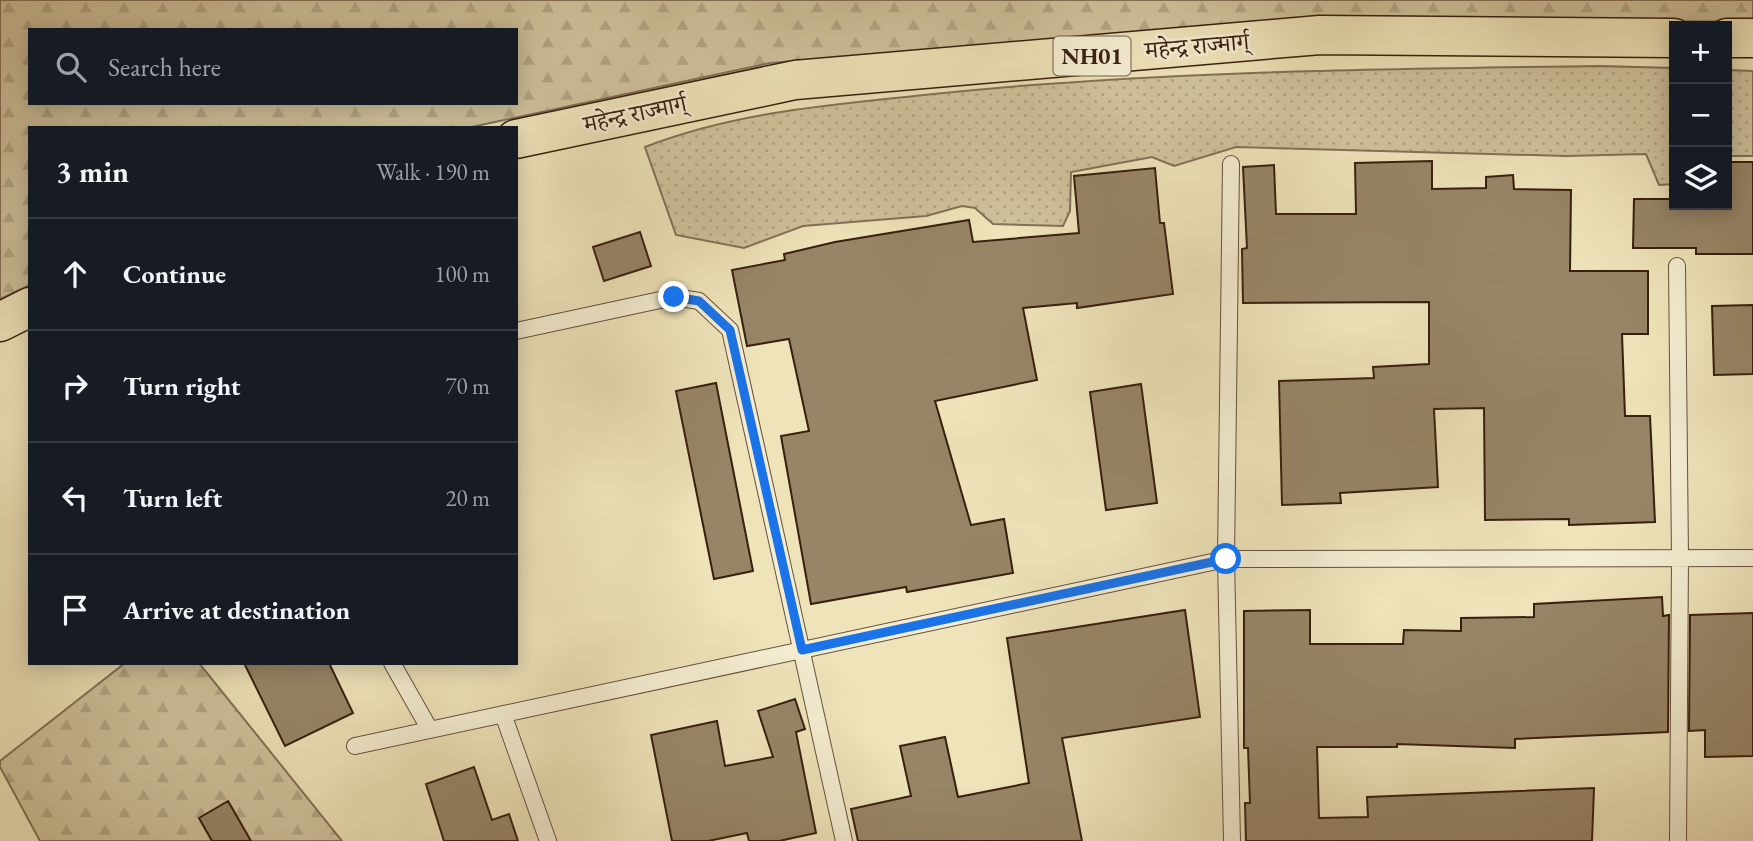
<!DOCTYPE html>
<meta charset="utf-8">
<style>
body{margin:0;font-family:"EB Garamond","Noto Serif Devanagari",serif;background:#20242c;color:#f1f3f6}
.controls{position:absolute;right:21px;top:21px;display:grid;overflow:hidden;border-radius:0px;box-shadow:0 4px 18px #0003}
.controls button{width:63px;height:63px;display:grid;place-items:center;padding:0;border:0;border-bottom:2px solid #363941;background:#171b24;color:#f1f3f6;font:35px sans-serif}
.stop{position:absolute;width:21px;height:21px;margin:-16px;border:5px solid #1a73e8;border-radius:50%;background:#fff}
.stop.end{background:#1a73e8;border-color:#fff;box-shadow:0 2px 7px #0008}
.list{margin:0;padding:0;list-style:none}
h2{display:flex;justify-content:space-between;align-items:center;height:91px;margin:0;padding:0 28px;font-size:30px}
h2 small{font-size:23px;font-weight:400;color:#9ea1a6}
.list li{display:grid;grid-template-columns:46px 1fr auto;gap:21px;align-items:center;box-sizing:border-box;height:112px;padding:0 28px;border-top:2px solid #363941}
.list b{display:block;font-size:26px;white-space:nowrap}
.list em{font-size:23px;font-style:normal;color:#9ea1a6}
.icon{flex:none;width:38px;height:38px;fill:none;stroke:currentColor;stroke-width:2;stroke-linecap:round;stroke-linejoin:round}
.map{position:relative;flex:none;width:1753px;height:841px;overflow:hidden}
.search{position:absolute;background:#171b24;box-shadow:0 4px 18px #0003;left:28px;top:28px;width:490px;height:77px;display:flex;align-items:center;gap:18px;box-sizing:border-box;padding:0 24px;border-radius:0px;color:#9ea1a6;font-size:26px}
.panel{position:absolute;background:#171b24;box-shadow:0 4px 18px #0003;left:28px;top:126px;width:490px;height:539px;border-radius:0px}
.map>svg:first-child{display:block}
.grass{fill:url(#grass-dots);stroke:#847056;stroke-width:2}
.forest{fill:url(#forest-firs);stroke:#847056;stroke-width:2;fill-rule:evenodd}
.building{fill:#978567;stroke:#381f0f;stroke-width:2}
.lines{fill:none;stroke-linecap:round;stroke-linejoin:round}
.lane-casing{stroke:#66503a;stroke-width:18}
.highway-casing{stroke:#381f0f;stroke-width:41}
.lane{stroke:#f4edd2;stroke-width:16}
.highway{stroke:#eee3b9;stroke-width:38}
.route{stroke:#1a73e8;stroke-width:9}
.labels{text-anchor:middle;stroke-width:5;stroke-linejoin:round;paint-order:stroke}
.shield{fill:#f4edd2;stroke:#705d4a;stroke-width:2}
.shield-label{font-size:23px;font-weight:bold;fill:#381f0f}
.street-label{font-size:24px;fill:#381f0f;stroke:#f4edd2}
</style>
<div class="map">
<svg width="1753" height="841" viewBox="0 0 1753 841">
<defs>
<pattern id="grass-dots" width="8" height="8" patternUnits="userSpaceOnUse" patternTransform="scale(1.75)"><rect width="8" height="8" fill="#cfc29c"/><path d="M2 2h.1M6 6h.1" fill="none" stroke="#b2a685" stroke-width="1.8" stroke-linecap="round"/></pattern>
<pattern id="forest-firs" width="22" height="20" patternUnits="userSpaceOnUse" patternTransform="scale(1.75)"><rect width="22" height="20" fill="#cfc29c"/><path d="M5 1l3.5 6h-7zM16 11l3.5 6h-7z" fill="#b2a685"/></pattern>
</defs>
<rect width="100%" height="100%" fill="#eee3b9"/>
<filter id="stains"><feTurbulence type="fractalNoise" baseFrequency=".00286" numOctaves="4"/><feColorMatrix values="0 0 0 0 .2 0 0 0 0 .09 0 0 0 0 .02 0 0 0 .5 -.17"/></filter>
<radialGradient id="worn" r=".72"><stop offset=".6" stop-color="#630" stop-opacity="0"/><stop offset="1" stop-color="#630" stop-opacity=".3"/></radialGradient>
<path class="grass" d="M1599 66 1674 68V184L1659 185 1646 154 1566 156 1236 147 1174 166 1152 157 1071 172 1070 211 1063 226 993 224 975 208 962 206 926 216 803 226 744 248 676 235 645 147C735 112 829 105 924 95 1148 71 1374 69 1599 66Z
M1727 70 1753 71V156H1727Z"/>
<path class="forest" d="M0 0H1753V22L1533 20 1171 29 770 63 467 128H30V285L0 299ZM30 30H516V103H30Z
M125 663H199L342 841H40L0 767V761Z"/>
<path class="building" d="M1432 161V189L1486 188V177L1513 175 1514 189 1571 190 1570 271H1648V334H1622L1625 416H1650L1655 522 1569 525V519L1485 520 1484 408 1434 409 1438 487 1340 493 1341 503 1282 505 1279 381 1374 378 1373 367 1429 364V302L1243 303 1242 249 1247 248 1243 167 1274 165 1276 214H1356L1355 163Z
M1727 162H1753V254H1696V248H1633L1634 199H1674V205H1727Z
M1155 168 1160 223H1164L1173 294 1077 308V303L1023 308 1037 380 935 401 971 525 1004 519 1013 573 907 592 906 587 811 604 781 436 809 431 789 339 747 346 732 270 785 260 784 254 835 242 969 220 973 242 1079 233 1074 176Z
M640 232 651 266 604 281 593 247Z
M1753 305V374L1714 375 1712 306Z
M716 383 753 571 714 579 676 391Z
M1141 384 1157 503 1106 510 1090 392Z
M1662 597 1663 616 1669 615 1668 732 1515 739V748L1397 744V747H1317L1319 818 1368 817 1367 797 1594 788 1592 841H1246L1245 803H1250L1248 748H1244V611L1310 610V644H1403L1404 630 1461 631V618L1534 617V604Z
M1185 610 1200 717 1062 738 1082 841H858L851 809 911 796 900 746 945 737 958 797 1029 783 1007 638Z
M1753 613V756L1705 757V730L1689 731 1690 615Z
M244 663H329L353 713 285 746Z
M795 699 805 729 796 732 816 833 779 841H749L747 833 708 841H672L651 735 717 721 725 766 773 757 758 711Z
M474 767 492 820 509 814 518 841H444L426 784Z
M228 801 251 841H212L199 818Z"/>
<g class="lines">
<g class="lane-casing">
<path id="lane" d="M1231 164 1226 559 1232 841
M1677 266 1680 558 1678 841
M516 331 674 297 699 301 730 330 844 841
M392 663 430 730
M503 714 548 841
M355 746 1226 559 1753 558"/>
</g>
<g class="highway-casing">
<path id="highway" d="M1727 38H1753
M516 139 795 80 1320 35 1674 38
M0 322 30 307"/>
</g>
<use href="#lane" class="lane"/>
<use href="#highway" class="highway"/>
</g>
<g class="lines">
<path class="route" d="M674 297 699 301 730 330 802 650 1226 559"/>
</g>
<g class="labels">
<rect class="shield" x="1053.5" y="36.5" width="77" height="39" rx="5"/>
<g class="shield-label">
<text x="1092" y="64">NH01</text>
</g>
<g class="street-label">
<text transform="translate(1197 46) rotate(-5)" y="8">महेन्द्र राज्मार्ग्</text>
<text transform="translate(635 114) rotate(-12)" y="8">महेन्द्र राज्मार्ग्</text>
</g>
</g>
<rect width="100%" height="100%" filter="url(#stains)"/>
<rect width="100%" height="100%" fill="url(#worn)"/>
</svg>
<div class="controls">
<button>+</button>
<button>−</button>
<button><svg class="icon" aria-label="layers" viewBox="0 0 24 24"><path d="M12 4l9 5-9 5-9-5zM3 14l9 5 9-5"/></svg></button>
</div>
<div class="stop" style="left:1226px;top:559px"></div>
<div class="stop end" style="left:674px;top:297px"></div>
<div class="search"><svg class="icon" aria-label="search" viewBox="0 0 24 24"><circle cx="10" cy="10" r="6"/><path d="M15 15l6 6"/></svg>Search here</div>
<section class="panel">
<h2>3 min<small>Walk · 190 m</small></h2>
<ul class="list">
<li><svg class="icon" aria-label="ahead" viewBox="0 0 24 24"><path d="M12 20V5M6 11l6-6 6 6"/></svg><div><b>Continue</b></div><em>100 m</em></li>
<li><svg class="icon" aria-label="right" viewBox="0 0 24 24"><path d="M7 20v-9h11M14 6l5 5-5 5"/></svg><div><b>Turn right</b></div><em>70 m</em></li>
<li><svg class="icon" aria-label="left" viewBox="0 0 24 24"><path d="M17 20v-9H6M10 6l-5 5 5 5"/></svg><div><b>Turn left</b></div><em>20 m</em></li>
<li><svg class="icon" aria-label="arrive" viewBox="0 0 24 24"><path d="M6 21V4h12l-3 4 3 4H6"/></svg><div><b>Arrive at destination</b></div></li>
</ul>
</section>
</div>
